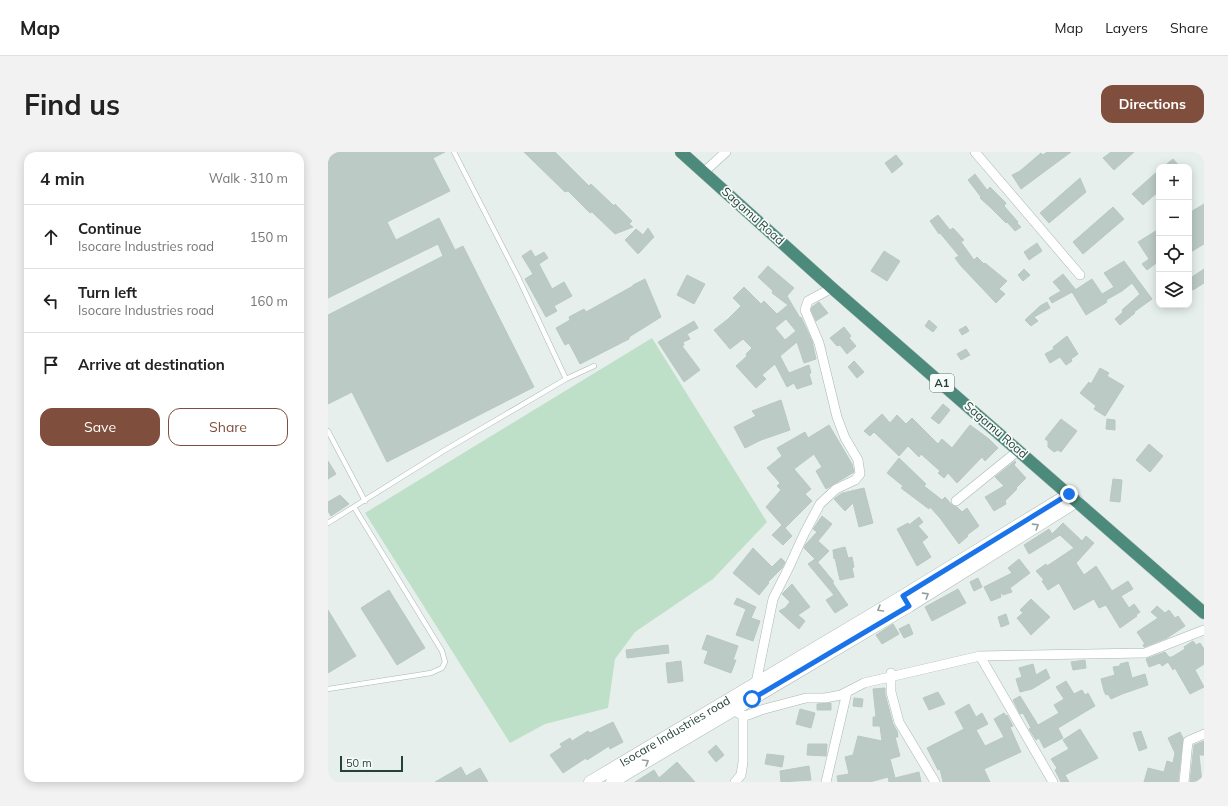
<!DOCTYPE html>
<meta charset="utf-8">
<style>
body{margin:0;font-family:Mulish,sans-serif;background:#f2f2f2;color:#222}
.controls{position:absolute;right:12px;top:12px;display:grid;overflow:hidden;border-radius:8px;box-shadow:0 2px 10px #0003}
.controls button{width:36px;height:36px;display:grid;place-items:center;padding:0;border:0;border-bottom:1px solid #e0e0e0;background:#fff;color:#222;font:20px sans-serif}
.scale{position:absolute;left:12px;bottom:10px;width:63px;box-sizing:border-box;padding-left:4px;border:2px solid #24423a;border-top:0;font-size:11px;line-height:14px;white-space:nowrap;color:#24423a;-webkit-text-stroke:3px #f7fbf9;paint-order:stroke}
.stop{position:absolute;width:12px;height:12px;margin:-9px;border:3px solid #1a73e8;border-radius:50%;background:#fff}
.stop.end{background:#1a73e8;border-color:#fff;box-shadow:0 1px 4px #0008}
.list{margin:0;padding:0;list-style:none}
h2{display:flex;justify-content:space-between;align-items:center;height:52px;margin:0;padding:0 16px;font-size:17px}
h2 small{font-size:13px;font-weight:400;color:#767676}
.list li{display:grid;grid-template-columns:26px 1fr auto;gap:12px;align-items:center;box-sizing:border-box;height:64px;padding:0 16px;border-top:1px solid #e0e0e0}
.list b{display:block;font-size:15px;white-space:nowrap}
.list p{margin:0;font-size:13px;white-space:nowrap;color:#767676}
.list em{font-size:13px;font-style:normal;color:#767676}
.actions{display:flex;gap:8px;padding:12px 16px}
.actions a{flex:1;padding:9px 0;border:1px solid #804e3d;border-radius:12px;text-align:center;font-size:14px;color:#804e3d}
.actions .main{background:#804e3d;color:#fff}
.icon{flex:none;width:22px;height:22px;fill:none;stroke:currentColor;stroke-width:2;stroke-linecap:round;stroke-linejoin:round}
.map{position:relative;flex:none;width:876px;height:630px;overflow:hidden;border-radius:12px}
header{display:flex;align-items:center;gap:24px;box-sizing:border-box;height:56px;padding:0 20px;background:#fff;border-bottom:1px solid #e0e0e0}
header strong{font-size:19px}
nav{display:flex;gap:22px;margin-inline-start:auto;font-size:14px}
.intro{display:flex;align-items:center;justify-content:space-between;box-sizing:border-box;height:96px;padding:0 24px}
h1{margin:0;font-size:28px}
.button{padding:10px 18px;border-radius:12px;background:#804e3d;color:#fff;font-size:14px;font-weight:700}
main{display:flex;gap:24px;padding:0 24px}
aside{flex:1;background:#fff;border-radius:12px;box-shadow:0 2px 10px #0003}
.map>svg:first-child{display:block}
.green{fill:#bfe0c8}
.building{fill:#bbcac4;stroke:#b8c9c2;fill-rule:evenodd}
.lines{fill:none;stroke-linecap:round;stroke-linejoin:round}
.service-casing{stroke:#a8b8b2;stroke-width:5.5}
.minor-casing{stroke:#a8b8b2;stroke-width:10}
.tertiary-casing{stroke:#a8b8b2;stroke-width:13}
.trunk-casing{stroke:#c2cac8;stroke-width:13}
.service{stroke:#fff;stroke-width:4.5}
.minor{stroke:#fff;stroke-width:9}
.tertiary{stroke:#fff;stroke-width:12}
.trunk{stroke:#4c8a7c;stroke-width:12}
.oneway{stroke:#92a09c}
.route{stroke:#1a73e8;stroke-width:5}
.labels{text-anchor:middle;stroke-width:3.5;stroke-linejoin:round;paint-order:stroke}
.shield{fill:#f7fbf9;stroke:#637a73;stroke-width:1}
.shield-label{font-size:11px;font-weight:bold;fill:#24423a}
.street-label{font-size:12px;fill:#24423a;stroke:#f7fbf9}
</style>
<header>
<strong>Map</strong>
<nav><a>Map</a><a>Layers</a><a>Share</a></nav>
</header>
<div class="intro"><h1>Find us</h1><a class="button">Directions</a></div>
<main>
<aside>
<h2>4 min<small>Walk · 310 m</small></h2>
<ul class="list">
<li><svg class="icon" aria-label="ahead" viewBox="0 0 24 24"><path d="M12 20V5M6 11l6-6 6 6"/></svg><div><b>Continue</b><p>Isocare Industries road</p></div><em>150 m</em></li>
<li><svg class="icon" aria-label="left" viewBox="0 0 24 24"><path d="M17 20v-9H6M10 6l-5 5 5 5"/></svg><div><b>Turn left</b><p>Isocare Industries road</p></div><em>160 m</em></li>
<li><svg class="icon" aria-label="arrive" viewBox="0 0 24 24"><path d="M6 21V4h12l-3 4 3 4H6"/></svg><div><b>Arrive at destination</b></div></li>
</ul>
<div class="actions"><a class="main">Save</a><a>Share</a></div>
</aside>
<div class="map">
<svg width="876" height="630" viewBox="0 0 876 630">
<rect width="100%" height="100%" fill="#e6efeb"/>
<path class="green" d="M324 186 439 370 385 427 307 480 287 507 280 556 217 572 182 591 37 361Z"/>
<path class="building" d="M0 0H117L105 6 122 39 59 70 68 88 111 66 127 98 135 94 206 235 59 310 24 240 0 252V163L115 104 110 92 0 146Z
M196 0H227L261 34 263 32 286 54 287 52 304 69 301 72 305 75 287 82 264 60 262 61 240 39 237 40Z
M719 0H743L693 37 684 23 692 19 713 1 715 3Z
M783 0H806L786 18 775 6Z
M568 3 575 12 564 21 557 11Z
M845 7 852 15H835Z
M831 18V39L815 53 804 42Z
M647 22 659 38 662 35 678 51 676 54 690 70 689 71 693 75 687 79 679 70 678 71 663 56 652 46 653 45 640 28Z
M752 26 758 40 721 71 712 61Z
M876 52V92L861 101V61Z
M785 55 796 67 755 102 745 90Z
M610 63 622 78 625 76 636 88 633 90 646 108 649 105 656 112 657 111 679 129 671 137 677 142 668 151 633 114 627 106 631 104 612 81 611 82 602 69Z
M320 76 326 85 310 102 297 88 308 77 315 83Z
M831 77V109L819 118 814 112 821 107 810 90Z
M709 91 714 99 701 108 696 100Z
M203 98 207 105 216 100 220 106 211 112 224 137 236 130 244 144 226 154 229 159 218 165 197 127 205 122 194 104Z
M556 99 572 109 559 129 543 119Z
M796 109 824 147 806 160 807 161 792 173 787 167 795 160 794 158 812 142 804 131 794 139 778 148 779 150 758 163 744 140 764 127 774 142 786 135 776 121Z
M440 114 466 136 459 144 472 166 473 165 484 189 488 207 476 211 469 190 452 204 461 221 481 213 483 221 481 222 484 232 469 237 466 231 459 235 447 212 434 223 438 227 428 236 408 214 419 204 418 202 424 196 415 187 402 197 386 178 400 167 413 154 405 146 416 135 433 152 436 149 449 162 460 153 444 141 445 139 430 125ZM458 167 468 179 457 188 447 176Z
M696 117 702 123 695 129 690 123Z
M876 117V131L865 138 861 131V127Z
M735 122 748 138 724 151 721 146 733 139 725 130Z
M359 123 377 132 366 152 349 143Z
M317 127 333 165 301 185V187L252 212 241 191 237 193 228 176 242 168 241 165 256 157 258 160 305 134V133Z
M491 150 500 161 488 169 483 158 484 155Z
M719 150 722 156 706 165 710 169 703 174 697 168 712 154Z
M601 168 609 175 605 180 597 174Z
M366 169 370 176 359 182 362 187 355 190 356 193 354 194 372 218 356 230 330 190Z
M638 174 641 179 634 183 631 178Z
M516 175 523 184 521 186 528 194 519 202 512 193 509 194 502 186Z
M739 184 750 202 743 207 744 209 738 213 732 205 722 211 717 202 726 197 725 195Z
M638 197 642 203 633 208 629 202Z
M526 209 536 220 529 226 520 215Z
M772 216 781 221 779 224 796 234 777 264 766 257 768 254 752 241 761 230 763 232Z
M453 248 462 278 433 288 417 296 406 275 428 264 424 259Z
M615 252 622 258 611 272 603 266Z
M554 262 562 271 569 263 578 272 584 266 610 292 614 287 624 296 642 273 661 287 670 296 657 309 654 305 629 331 620 321 616 326 610 321 612 319 593 302 591 305 580 294 571 304 546 280 542 284 536 279Z
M733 267 749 279 733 300 730 298 726 300 720 295V289L717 287Z
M779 267 787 268V278L778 277Z
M501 273 524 312 526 320 498 337 488 319 494 315 486 302 466 317 483 337 477 342 484 349 457 376 464 384 455 393 444 383 454 373 438 355 453 338 449 334 452 331 439 316 454 304 449 296 477 280 480 286Z
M821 292 835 304 822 320 808 308Z
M571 306 598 332 596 334 614 348 617 345 624 353 629 355 634 360 639 356 651 374 639 383 640 384 631 392 612 366 602 355 601 357 573 336 575 334 559 321Z
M0 309 8 322 0 327Z
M687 309 688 310 686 313 698 326 688 336 689 337 677 349 678 352 666 359 657 345 676 334 667 325Z
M785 327 794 328 792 350 782 349Z
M536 336 545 371 531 375 525 351 517 359 506 347 514 341H515Z
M12 343 21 352 3 364 0 359V350Z
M494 364 504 372 490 389 501 399 490 410 476 396 478 392 489 380 485 377Z
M591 365 595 370 590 374 600 385 594 390 603 405 589 414 569 377 580 371 581 373Z
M735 371 754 389 758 384 766 391 748 411 756 423 768 414 784 439 800 429 805 437 793 444 801 456 806 452 812 460 808 463 809 464 792 476 778 453 771 456 766 447 746 458 731 431 720 438 714 429 716 428 708 419 718 412 719 414 746 396 732 383 701 402 696 393 721 377 724 382Z
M517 395 520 406 524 405 526 415 524 416 526 425 512 428 507 406 506 407 505 398Z
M425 396 444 415 453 406 457 410 454 416 440 430 441 431 431 443 405 421Z
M487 407 506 430H504L520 453 507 461 498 448 506 443 480 412Z
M691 407 702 421 682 436 684 440 675 443 672 440 673 445 663 449 656 435 684 421 680 416Z
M650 426 654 435 646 439 642 430Z
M464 432 482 455 470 463 477 469 471 477 451 459 457 456 462 450 454 442Z
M630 437 638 451 604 469 597 455Z
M61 438 97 496 69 513 33 456Z
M409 446 428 455 423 466 432 469 425 489 408 483 418 457 406 452Z
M703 447 722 465 703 483 689 466 695 461 692 458Z
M829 454 837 461 841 458 847 466 850 464 857 474 839 486 816 495 815 493 817 492 809 480 830 466 823 460Z
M0 458 28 504 0 521Z
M678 462 681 472 673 475 670 465Z
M565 472 571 482 554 492 548 483Z
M581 472 585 482 576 486 571 477Z
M379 483 410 494 405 508H408L403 521 376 511 380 499 374 497Z
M865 489 868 493 872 491 876 497V512L867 518 876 535 862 542 847 516 845 518 840 510 834 514 832 511 821 515 818 507 837 500 841 505H844L857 497 856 495Z
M340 493 341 501 299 506 298 498Z
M757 508 758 516 745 518 743 510Z
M353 509 355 529 340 531 338 511Z
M800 510 804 526 817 522 820 533 794 542 783 547 780 542 778 543 776 539 773 527 787 523 785 515 792 514V512Z
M705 512 708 523 718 517 722 526 704 537 692 540 688 527 694 525 691 516Z
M738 529 746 542 754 538 757 543 760 541 767 554 730 576 735 586 716 596 711 586 708 588 701 577 703 576 695 561 692 562 685 548 692 544 710 573 731 561 726 553 736 547 728 535Z
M557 536V542L565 572 569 579 570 585H567L572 604 562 607 567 626 591 620 593 630H561L560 625 542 630H510L509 624 521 622 517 605 525 603 530 584 554 589 552 574H545V565H548L545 537Z
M610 540 617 552 601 558 595 546Z
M526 546 535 547 534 555 525 554Z
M503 551V558H489V552Z
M641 552 648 565 654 561 660 572 648 578 657 594 676 585 666 567 676 561 678 564 679 563 685 574 682 575 693 600 656 617 662 630H615L612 617 610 618 599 596 636 577 627 560Z
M472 557 487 561 483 576 468 572Z
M285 570 295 590 282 597 281 594 259 608 258 606 235 621 222 603 234 595 232 592 242 586 244 589 260 579 262 581Z
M752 577 770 606 737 623 741 630H733L727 618 729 616 723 607 741 597 735 588Z
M813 579 819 596 811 599 805 581Z
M852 580 855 586 850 630H816L820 616 836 620 839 609 845 611 847 601 840 586Z
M876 589V603H871L874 630H862L866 593Z
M480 592H499L498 604 479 603Z
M388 593 396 603 388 610 380 600Z
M439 602 456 604 454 615 437 612Z
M349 610 367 630H307L326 618 331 626Z
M481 614 483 628 453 630 452 619Z
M133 615 138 624 152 616 160 630H107Z"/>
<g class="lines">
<g class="service-casing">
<path id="service" d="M126 0 190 125 238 227
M0 279 37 349
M0 371 117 298 238 227 266 214
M0 537 103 521 114 516 117 510 114 499 26 355"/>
</g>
<g class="minor-casing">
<path id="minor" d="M647 0 752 123
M376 20 398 0
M628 349 691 298
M652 504 725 630
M563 521V540L571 570 607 630
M428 531 445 447 461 415 477 380 492 352 508 337 527 328 532 322 530 308 517 286 509 265 491 191 477 158 480 149 504 136
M405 558 415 564 420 563 433 558 478 546H497L513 543 536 531 652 504 817 501 876 478
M407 630 413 623 415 610V564
M498 630 519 540
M856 630 860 589 876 582"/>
</g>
<g class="tertiary-casing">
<g id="tertiary">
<path id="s1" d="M262 630 575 444 741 342"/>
<path d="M284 630 581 454 749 349"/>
</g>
</g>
<g class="trunk-casing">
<path id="trunk" d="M353 0 504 136 876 461"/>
</g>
<use href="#service" class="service"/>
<use href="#minor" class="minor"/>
<use href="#tertiary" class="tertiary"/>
<use href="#trunk" class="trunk"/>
</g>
<defs><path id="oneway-chevron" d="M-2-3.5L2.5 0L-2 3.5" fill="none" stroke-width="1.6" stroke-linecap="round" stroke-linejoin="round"/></defs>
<g class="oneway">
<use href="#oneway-chevron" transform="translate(708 374) rotate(-32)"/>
<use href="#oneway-chevron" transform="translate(598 443) rotate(-32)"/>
<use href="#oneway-chevron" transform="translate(552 457) rotate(150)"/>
<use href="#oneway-chevron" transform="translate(318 610) rotate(-31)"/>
</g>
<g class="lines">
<path class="route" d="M424 547 581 454 575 444 741 342"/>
</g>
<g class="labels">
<rect class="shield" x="602" y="222" width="24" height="18" rx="3"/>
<g class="shield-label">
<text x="614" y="235">A1</text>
</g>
<g class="street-label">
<text transform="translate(425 64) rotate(42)" y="4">Sagamu Road</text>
<text transform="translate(668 278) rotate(41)" y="4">Sagamu Road</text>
<text dy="4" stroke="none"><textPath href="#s1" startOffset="99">Isocare Industries road</textPath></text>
</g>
</g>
</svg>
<div class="controls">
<button>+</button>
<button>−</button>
<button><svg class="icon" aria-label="locate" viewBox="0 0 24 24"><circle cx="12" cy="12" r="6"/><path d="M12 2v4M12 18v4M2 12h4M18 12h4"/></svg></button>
<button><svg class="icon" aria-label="layers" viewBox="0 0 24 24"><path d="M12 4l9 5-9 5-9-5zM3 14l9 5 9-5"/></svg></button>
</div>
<div class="scale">50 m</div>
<div class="stop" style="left:424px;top:547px"></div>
<div class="stop end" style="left:741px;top:342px"></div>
</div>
</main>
